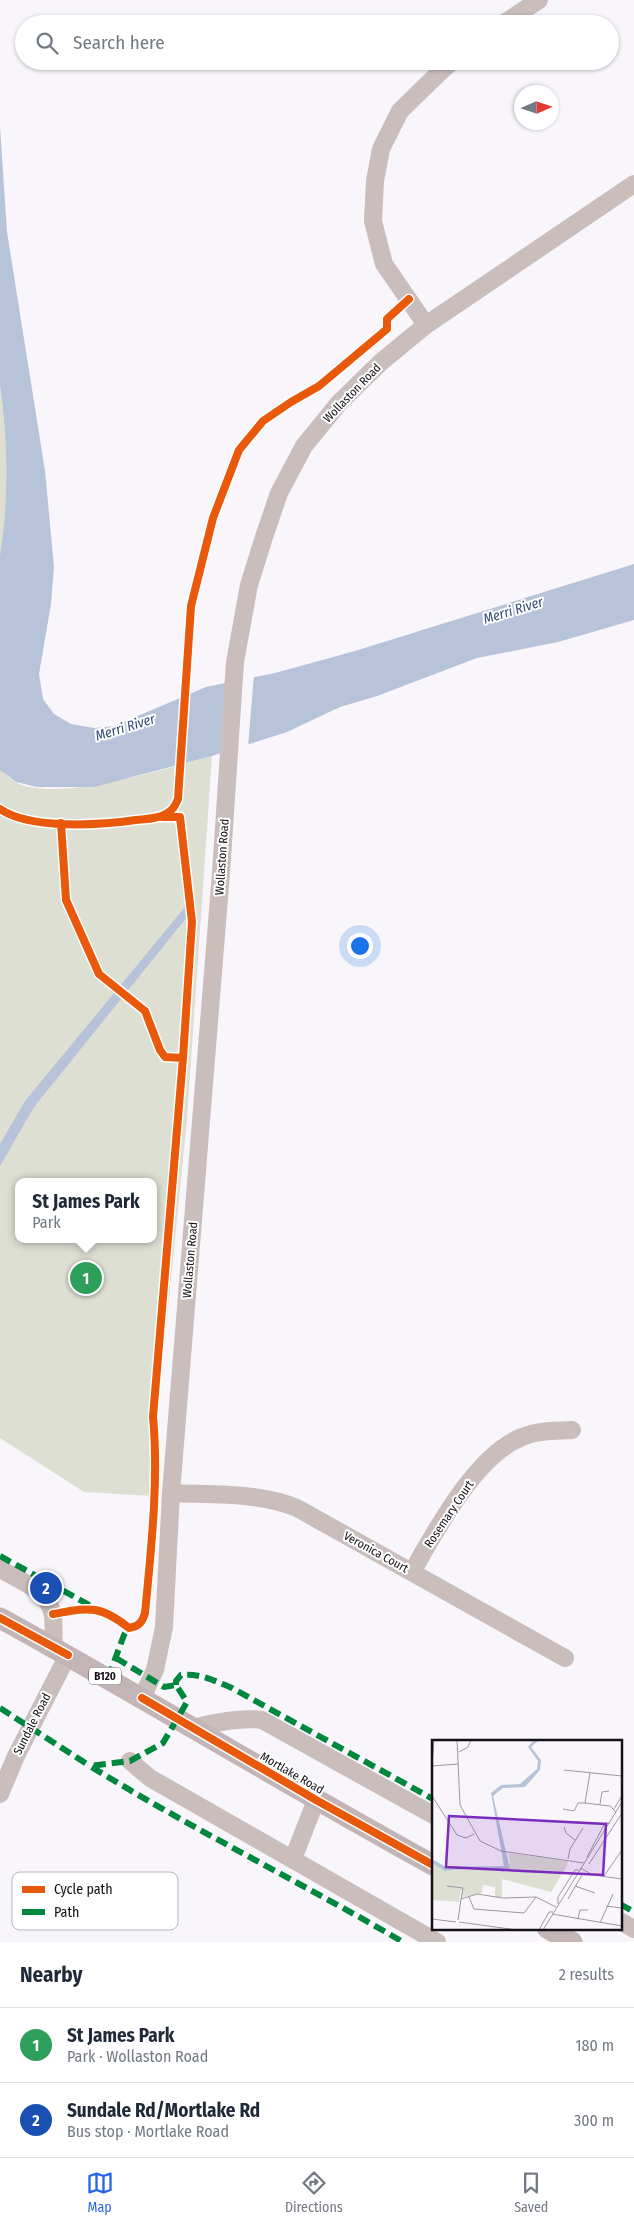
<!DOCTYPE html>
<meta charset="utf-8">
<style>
body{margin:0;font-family:"Fira Sans Condensed",sans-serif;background:#f6f6f7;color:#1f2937}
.compass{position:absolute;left:514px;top:85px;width:45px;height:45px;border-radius:50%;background:#fff;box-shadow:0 1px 4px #0004;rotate:87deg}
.you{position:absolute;left:359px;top:945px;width:18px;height:18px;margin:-12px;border:4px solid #fff;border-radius:50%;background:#1a73e8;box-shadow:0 0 0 8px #1a73e833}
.badge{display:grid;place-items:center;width:32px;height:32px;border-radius:50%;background:#2563eb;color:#fff;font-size:16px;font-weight:700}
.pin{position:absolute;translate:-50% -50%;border:2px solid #fff;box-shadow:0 1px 5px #0006}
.popup{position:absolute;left:15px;top:1178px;width:142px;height:65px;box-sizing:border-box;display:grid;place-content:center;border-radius:10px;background:#fff;filter:drop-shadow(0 1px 4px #0005);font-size:16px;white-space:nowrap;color:#747a83}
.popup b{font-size:19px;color:#1f2937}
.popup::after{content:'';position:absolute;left:50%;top:100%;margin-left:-10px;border:10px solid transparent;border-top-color:#fff}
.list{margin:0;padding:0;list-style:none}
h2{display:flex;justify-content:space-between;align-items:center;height:65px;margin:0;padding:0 20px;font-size:21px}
h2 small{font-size:16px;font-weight:400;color:#747a83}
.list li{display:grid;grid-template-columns:32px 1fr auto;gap:15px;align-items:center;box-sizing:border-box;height:75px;padding:0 20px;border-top:1px solid #e0e1e3}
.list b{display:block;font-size:19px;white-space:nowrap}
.list p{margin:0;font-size:16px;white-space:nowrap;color:#747a83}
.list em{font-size:16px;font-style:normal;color:#747a83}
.icon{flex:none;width:28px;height:28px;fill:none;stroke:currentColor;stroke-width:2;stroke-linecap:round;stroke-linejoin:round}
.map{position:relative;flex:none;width:634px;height:1942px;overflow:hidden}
.search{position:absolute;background:#fff;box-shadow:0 1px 4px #0004;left:15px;right:15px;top:15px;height:55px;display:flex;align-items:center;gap:12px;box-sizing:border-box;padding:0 18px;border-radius:28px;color:#747a83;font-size:19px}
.sheet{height:215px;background:#fff}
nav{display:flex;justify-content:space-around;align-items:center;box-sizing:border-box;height:70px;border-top:1px solid #e0e1e3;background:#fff;font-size:14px;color:#747a83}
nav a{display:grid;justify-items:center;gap:2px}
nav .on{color:#2563eb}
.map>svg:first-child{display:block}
.green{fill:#dcdfd2;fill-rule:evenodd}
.water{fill:#b7c3d8}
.pier{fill:#f8f5fb}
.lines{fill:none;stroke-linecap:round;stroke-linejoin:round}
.minor{stroke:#cabebd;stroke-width:18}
.major{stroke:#c3b5b5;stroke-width:21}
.quiet{stroke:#00873e;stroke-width:6;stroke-dasharray:12 6;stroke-linecap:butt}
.cycleway-casing{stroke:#fff;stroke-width:11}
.cycleway{stroke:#e8590c;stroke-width:8}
.labels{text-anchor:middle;stroke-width:4;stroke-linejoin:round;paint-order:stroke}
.shield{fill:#fff;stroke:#5a585c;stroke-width:1}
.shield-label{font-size:11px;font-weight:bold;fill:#141016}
.street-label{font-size:12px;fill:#141016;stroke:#fff}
.water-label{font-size:14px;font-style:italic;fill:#314d74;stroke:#fff}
.inset-road{fill:none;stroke:#9d999f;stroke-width:1}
.view{fill:#7b2cbf;fill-opacity:0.15;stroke:#7b2cbf;stroke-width:2.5}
.inset-edge{fill:none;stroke:#141016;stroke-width:2.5}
.key{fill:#fff;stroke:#b8b7b9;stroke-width:1}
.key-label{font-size:14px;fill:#141016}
</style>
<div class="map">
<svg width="634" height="1942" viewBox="0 0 634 1942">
<rect width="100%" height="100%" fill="#f8f5fb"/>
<path class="green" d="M0 385C8 441 9 499 0 555Z
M212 756 187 1119 155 1439 153 1496 84 1492 0 1438V770C5 773 10 779 15 782 56 804 167 768 212 756ZM18 1182H154V1239H18Z"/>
<path class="water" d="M0 127 7 232 45 471 54 567 51 604 39 674 43 699 54 714 71 724 94 728 114 726 206 687 275 673 355 651 634 564V620L558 642 477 658 377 696 340 707 287 732 212 756 94 787H37L16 782 0 770V555C9 499 8 441 0 385Z
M190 901 191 912 34 1107 0 1166V1144L25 1101Z"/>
<path class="pier" d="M254 674 248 747 222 756 227 680Z"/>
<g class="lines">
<path class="minor" d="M503 24 539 0
M426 325 384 264 373 221 375 181 381 149 400 111 440 72 453 61
M171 1493C213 1495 258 1492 297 1508L565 1658
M0 1569C19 1580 50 1591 53 1616 54 1626 53 1637 54 1647
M412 1572C436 1530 476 1455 522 1437 538 1430 555 1431 572 1430
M142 1698 155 1670 164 1627 171 1493 221 873 235 662 249 585 264 537 279 493 304 446 339 403 381 362 426 325 634 184
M193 1728C211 1723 243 1717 262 1720L433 1815
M130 1761 150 1778 437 1942
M0 1794 16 1756 68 1655
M293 1859 316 1800
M620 1921 634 1929"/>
<path class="major" d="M0 1618C145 1698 287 1785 433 1865
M547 1928 572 1942"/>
<path class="quiet" d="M0 1556 93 1607
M116 1658 164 1687 176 1685 187 1702 163 1743 130 1761 90 1766C192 1829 300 1882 403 1942
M108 1678 124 1635 129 1628
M176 1685V1681L181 1675C200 1673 215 1681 232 1688L433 1799
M0 1708 90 1766
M620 1904 634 1912"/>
<g class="cycleway-casing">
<path id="cycleway" d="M0 809C31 830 101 825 136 820 146 819 158 819 166 814 173 810 175 806 178 799L191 606 213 518 239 450 263 421 291 402 319 386 387 329V319L409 299
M61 823 66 900 99 974 145 1011 160 1050 165 1057 183 1058 192 922 180 817H162
M53 1614C88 1608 99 1604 129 1628 139 1626 142 1623 145 1613 151 1551 159 1479 153 1417L183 1058
M0 1618 68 1655
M142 1698 316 1800 433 1865"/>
</g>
<use href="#cycleway" class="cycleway"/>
</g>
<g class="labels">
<rect class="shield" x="89" y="1667.5" width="32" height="17" rx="4"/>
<g class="shield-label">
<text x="105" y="1680">B120</text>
</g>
<g class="street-label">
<text transform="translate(352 393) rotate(-46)" y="4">Wollaston Road</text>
<text transform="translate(222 857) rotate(-86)" y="4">Wollaston Road</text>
<text transform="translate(190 1260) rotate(-85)" y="4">Wollaston Road</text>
<text transform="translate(449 1514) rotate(-56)" y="4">Rosemary Court</text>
<text transform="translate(376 1552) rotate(29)" y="4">Veronica Court</text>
<text transform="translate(32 1724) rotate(-63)" y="4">Sundale Road</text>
<text transform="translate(292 1773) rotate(30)" y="4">Mortlake Road</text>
</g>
<g class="water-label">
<text transform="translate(513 610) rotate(-17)" y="5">Merri River</text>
<text transform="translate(125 727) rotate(-17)" y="5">Merri River</text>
</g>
</g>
<g transform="translate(432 1740)">
<rect width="190" height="190" fill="#f8f5fb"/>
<path d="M76 113 136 121 135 126 119 152 70 139V158L63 157V147L51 145 50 153 31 157 29 148 27 162 0 160V123L19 131 49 128 69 132 78 123Z" fill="#dcdfd2"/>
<path d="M102 0H107L99 7 109 20 108 30 93 47 71 48 61 56 78 129 71 132 49 128 13 131 0 123V119L14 127 72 126 59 53 69 45 88 44 105 29 106 21 96 7Z" fill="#b7c3d8"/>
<path class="inset-road" d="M25 0 28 65 48 101 69 111 152 123M27 12 36 7 39 0M0 26 27 24M0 26 2 0M132 30 190 36M0 56 25 95 34 98 42 94M153 63 158 33M168 64 170 52 177 51M131 69 142 71 146 63H153L178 66 184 72M182 69 190 56M132 87 134 93 143 100M155 117 173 83H178M136 119 138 109 151 88M157 124 190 73M148 128 161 135 190 139M172 136 190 110M15 146 31 148 29 159M143 146 163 153M37 157 42 169 92 173 104 157M136 159 150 135M126 164V157L143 130H147M174 166 190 168M120 174 190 186M0 179 24 182M146 179 148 170H156M26 180 29 159 45 154 71 158 104 157 124 167M27 182 85 190M168 183 181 154M107 190 117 172H121M111 190 190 62"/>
<path class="view" d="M17 76 174 84 171 135 14 127Z"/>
<rect width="190" height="190" class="inset-edge"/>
</g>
<rect x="12" y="1872" width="166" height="58" rx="8" class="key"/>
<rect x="22" y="1886" width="23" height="7" fill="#e8590c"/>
<rect x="22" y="1909" width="23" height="6" fill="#00873e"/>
<g class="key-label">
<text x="54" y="1894">Cycle path</text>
<text x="54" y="1917">Path</text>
</g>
</svg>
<svg class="compass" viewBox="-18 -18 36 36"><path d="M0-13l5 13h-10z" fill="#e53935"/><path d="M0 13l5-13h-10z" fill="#747a83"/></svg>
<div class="you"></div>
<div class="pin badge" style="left:86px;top:1278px;background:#2e9e5b">1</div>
<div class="popup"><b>St James Park</b>Park</div>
<div class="pin badge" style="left:46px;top:1588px;background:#1a4fb4">2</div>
<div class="search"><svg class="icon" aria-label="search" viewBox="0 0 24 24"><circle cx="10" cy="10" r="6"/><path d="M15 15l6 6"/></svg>Search here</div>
</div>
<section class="sheet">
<h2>Nearby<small>2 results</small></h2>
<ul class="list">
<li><span class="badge" style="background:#2e9e5b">1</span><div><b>St James Park</b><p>Park · Wollaston Road</p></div><em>180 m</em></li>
<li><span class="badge" style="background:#1a4fb4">2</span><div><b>Sundale Rd/Mortlake Rd</b><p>Bus stop · Mortlake Road</p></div><em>300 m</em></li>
</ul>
</section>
<nav>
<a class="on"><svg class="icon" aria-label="map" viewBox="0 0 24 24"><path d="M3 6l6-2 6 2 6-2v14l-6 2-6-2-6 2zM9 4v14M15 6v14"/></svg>Map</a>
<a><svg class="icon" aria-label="directions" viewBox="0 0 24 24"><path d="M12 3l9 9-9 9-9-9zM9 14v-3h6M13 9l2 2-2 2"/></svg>Directions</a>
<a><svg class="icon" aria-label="saved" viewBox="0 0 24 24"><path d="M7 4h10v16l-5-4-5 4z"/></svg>Saved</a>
</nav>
